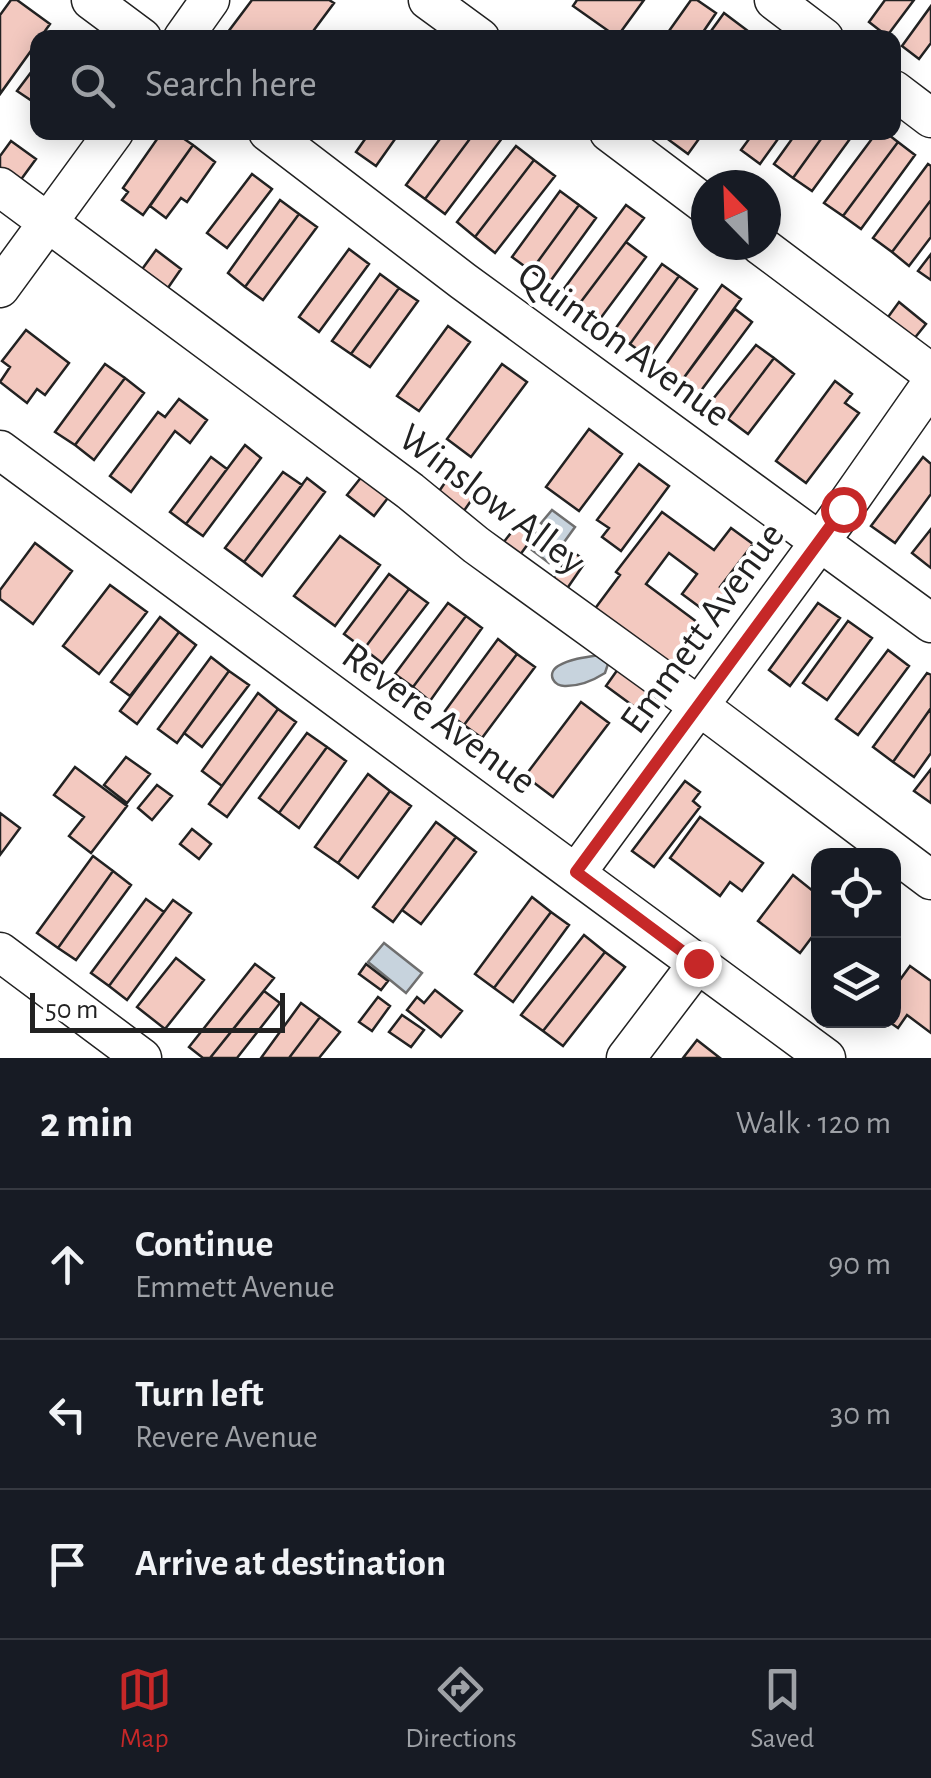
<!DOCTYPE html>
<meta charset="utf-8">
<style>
body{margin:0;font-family:"Alegreya Sans",sans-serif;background:#242831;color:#f1f3f6}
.controls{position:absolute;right:30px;bottom:30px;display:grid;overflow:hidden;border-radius:20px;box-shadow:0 5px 25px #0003}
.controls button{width:90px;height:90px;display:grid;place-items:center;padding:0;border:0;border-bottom:2px solid #363941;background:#171b24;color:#f1f3f6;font:50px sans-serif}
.compass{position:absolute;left:691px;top:170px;width:90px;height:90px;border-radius:50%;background:#171b24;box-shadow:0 5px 25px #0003;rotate:337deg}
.scale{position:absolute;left:30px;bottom:25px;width:255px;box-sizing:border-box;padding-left:10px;border:5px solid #222;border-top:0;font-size:28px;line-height:35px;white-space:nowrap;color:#222;-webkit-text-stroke:8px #fff;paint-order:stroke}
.stop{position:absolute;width:30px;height:30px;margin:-22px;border:8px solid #c62828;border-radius:50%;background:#fff}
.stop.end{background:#c62828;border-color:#fff;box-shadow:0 2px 10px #0008}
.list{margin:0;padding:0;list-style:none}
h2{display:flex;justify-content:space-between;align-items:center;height:130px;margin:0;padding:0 40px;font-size:42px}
h2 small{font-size:32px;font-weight:400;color:#9ea1a6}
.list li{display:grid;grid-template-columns:65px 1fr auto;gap:30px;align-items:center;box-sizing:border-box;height:150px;padding:0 40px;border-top:2px solid #363941}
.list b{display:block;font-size:38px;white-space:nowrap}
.list p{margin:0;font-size:32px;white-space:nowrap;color:#9ea1a6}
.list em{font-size:32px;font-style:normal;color:#9ea1a6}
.icon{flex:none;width:55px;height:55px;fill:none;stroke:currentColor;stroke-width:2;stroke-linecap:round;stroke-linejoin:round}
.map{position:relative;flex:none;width:931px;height:1058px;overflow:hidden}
.search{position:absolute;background:#171b24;box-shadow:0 5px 25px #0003;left:30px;right:30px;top:30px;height:110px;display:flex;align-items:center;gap:25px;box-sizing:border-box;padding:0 35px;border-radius:20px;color:#9ea1a6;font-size:38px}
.sheet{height:580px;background:#171b24}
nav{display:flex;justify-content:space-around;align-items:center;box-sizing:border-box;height:140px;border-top:2px solid #363941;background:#171b24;font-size:28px;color:#9ea1a6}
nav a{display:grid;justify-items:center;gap:5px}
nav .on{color:#c62828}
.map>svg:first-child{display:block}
.water{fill:#c7d3dd;stroke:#6f6f6f;stroke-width:2.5}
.building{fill:#f3c9c0;stroke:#222;stroke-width:2.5}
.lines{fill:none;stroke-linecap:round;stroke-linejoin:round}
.minor-casing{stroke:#222;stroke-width:41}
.minor{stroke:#fff;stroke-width:38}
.route{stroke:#c62828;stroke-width:12}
.labels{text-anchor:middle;stroke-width:8;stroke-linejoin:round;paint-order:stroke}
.street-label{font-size:40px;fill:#222;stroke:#fff}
</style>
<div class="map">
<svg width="931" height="1058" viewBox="0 0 931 1058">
<rect width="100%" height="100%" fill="#fff"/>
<path class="water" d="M552 510 575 527 549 563 532 550 549 530 541 523Z
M599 655 605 658 608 664 605 673C594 680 580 686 566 686 554 687 546 674 558 666 570 659 585 657 599 655Z
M384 943 422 973 406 993 368 962Z"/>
<path class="building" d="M11 0H17L50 24 40 38H38V41L0 94V15Z
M252 0H329L334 3 308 38H227L225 36Z
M577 0H644L617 37 573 6Z
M691 0H697L716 13 699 38H664Z
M885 0H914L887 36 869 22Z
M931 6V43L919 59 902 46Z
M724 13 756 37 706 38Z
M38 63V92L32 101 17 91Z
M162 132H174L193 145 143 215 122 200 128 192 123 188Z
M370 132H400L376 166 356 152Z
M445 132H475L425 199 406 185Z
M475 132H497L503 137 445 214 425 199Z
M675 132H696L701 136 688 154 669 140Z
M748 132H783L760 164 741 150 752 135Z
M797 132H826L793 178 774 164Z
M826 132H855L812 191 793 178Z
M877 132H885L898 142 843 216 824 203Z
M11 141 36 159 17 185 0 173V156Z
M898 142 915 155 861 229 843 216Z
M193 145 215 162 187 202 181 198 166 218 150 206Z
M516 146 534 160 475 237 457 222Z
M534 160 555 176 495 253 475 237Z
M928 164 931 166V200L892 252 873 238Z
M252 174 272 189 227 248 207 233Z
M560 191 579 205 531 271 512 257Z
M280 200 299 214 245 287 228 273Z
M931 200V237L909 266 892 252Z
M579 205 596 218 549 283 531 271Z
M626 205 644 218 577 307 560 294Z
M299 214 317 227 263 300 245 287Z
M626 242 646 257 597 323 577 307Z
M349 249 369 264 319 332 299 317Z
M156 250 181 269 161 298 135 279Z
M931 254V280L918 271Z
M662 264 679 276 630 344 613 332Z
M380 274 399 288 351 354 332 341Z
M679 276 697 289 649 358 630 344Z
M722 285 741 299 680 383 662 370Z
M399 288 418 301 370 367 351 354Z
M899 302 926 324 909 345 883 324Z
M735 309 752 322 697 396 680 383Z
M448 326 470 342 419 411 397 396Z
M26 330 69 363 45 395 37 389 27 403 0 382 10 367 2 361Z
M756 345 774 358 728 419 709 404Z
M774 358 794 374 748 434 728 419Z
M105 364 125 378 75 445 55 432Z
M502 364 527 382 471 457 447 439Z
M125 378 144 393 94 460 75 445Z
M835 381 852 394 845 403 859 413 806 483 776 461Z
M179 399 207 420 190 443 175 431 131 492 110 476 158 412 165 417Z
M589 429 622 454 579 511 546 487Z
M245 445 261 458 203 536 186 524Z
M211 457 227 469 186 524 170 512Z
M923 457 931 464V494L895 543 871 526Z
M639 464 669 486 621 551 602 537 609 528 597 520Z
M367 470 394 490 374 516 347 495Z
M283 472 302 485 244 562 225 548Z
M451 474 477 492 459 518 433 500Z
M307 478 325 492 262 576 244 562Z
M662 512 714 550 731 528 753 544 720 587 727 592 709 614 682 594 697 574 669 553 646 584 701 625 667 670 591 614 620 575 616 572Z
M520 521 536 533 517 559 500 547Z
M931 529V568L912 553Z
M340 536 380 565 335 626 294 596Z
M35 543 72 571 33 624 0 599V590Z
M573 552 586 561 564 593 550 583Z
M389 574 409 589 364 649 344 634Z
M110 585 147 612 99 674 63 646Z
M409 589 428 603 382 663 364 649Z
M448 603 466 616 413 687 395 674Z
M818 603 840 618 790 686 769 670Z
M466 616 482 628 430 701 413 687Z
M160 617 179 632 130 696 111 682Z
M848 621 872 638 827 700 803 683Z
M179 632 196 645 137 724 120 711Z
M498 639 517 654 464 725 445 711Z
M888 650 909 666 858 735 836 719Z
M517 654 535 667 482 738 464 725Z
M211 657 229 671 177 743 158 729Z
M623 662 654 685 636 708 606 686Z
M229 671 249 685 202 747 184 733Z
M927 673 931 675V708L893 762 873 747Z
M258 693 278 709 222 786 202 771Z
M581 702 609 723 553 797 525 776Z
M931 708V753L914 777 893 762Z
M278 709 296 722 227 817 209 804Z
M307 733 327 747 279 813 259 798Z
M327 747 346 761 299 828 279 813Z
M126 757 150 774 127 803 104 785Z
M75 767 127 806 91 853 69 836 84 817 54 795Z
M931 769V803L914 791Z
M368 774 390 791 338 863 315 847Z
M685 781 700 792 693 801 700 807 654 867 632 851Z
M157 785 172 796 152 820 138 808Z
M390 791 411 806 358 878 338 863Z
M0 813 20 828 0 855Z
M700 817 763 863 742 891 730 882 720 896 670 858Z
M436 822 456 837 393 922 373 907Z
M192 829 211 844 199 859 180 844Z
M456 837 476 852 421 924 402 910Z
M93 856 113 871 58 948 37 933Z
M113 871 131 885 76 960 58 948Z
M793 875 818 895V929L800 953 758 921Z
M532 897 551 912 494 988 475 974Z
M146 899 164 912 109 986 91 973Z
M173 900 191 913 127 1000 109 986Z
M551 912 569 925 513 1002 494 988Z
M584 935 605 952 543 1031 521 1015Z
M605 952 625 967 563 1046 543 1031Z
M176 958 204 980 165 1029 137 1007Z
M255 964 274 978 210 1058H203L189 1047Z
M366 964 388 981 381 990 359 974Z
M910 966 931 981V1033L907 1015 898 1028 888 1021H894V988Z
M435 990 462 1011 441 1037 407 1010 417 997 424 1003Z
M264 991 280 1003 237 1058H210Z
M378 997 390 1006 372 1031 359 1022Z
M301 1003 320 1017 289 1058H261Z
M402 1015 424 1030 411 1047 389 1032Z
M320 1017 340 1032 319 1058H289Z
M697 1040 720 1058H683Z"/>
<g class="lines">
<g class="minor-casing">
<path id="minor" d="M91 0 142 38
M428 0 480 38
M774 0 824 38
M183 38 210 0
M894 90 931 118
M268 132 463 281 931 623
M609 132 706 205
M0 187 410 491 476 545 718 720 931 880
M760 245 931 373
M0 288 114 132
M0 450 826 1058
M577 872 838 517 931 384
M0 952 142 1058
M626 1058 698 963"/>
</g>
<use href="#minor" class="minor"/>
</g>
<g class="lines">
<path class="route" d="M698 963 576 872 843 509"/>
</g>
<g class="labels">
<g class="street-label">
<text transform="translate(625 343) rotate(36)" y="14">Quinton Avenue</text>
<text transform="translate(493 498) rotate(37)" y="14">Winslow Alley</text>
<text transform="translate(701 627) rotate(-54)" y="14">Emmett Avenue</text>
<text transform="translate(440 717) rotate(36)" y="14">Revere Avenue</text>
</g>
</g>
</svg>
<div class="controls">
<button><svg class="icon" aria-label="locate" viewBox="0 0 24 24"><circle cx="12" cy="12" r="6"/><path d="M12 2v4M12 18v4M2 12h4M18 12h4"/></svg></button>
<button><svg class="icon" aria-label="layers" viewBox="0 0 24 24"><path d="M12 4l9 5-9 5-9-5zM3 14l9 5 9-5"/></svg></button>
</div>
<svg class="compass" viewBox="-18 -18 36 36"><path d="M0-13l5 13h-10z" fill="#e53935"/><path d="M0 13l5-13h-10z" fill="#9ea1a6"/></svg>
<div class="scale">50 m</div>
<div class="stop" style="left:843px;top:509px"></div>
<div class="stop end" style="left:698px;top:963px"></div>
<div class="search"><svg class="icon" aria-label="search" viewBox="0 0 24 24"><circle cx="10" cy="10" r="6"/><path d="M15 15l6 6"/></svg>Search here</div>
</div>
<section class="sheet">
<h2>2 min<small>Walk · 120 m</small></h2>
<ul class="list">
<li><svg class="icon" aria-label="ahead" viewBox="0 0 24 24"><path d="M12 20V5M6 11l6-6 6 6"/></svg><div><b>Continue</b><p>Emmett Avenue</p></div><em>90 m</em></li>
<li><svg class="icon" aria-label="left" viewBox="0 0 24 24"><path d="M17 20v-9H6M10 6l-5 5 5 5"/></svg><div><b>Turn left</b><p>Revere Avenue</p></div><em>30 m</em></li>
<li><svg class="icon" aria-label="arrive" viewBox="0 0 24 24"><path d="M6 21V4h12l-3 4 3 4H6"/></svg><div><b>Arrive at destination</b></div></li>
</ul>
</section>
<nav>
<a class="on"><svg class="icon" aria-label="map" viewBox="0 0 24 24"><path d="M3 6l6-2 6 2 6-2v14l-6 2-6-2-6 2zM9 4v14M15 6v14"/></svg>Map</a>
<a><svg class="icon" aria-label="directions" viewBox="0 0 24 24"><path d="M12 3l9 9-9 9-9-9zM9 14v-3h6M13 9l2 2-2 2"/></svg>Directions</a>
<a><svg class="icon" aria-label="saved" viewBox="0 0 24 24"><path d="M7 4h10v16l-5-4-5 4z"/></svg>Saved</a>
</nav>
